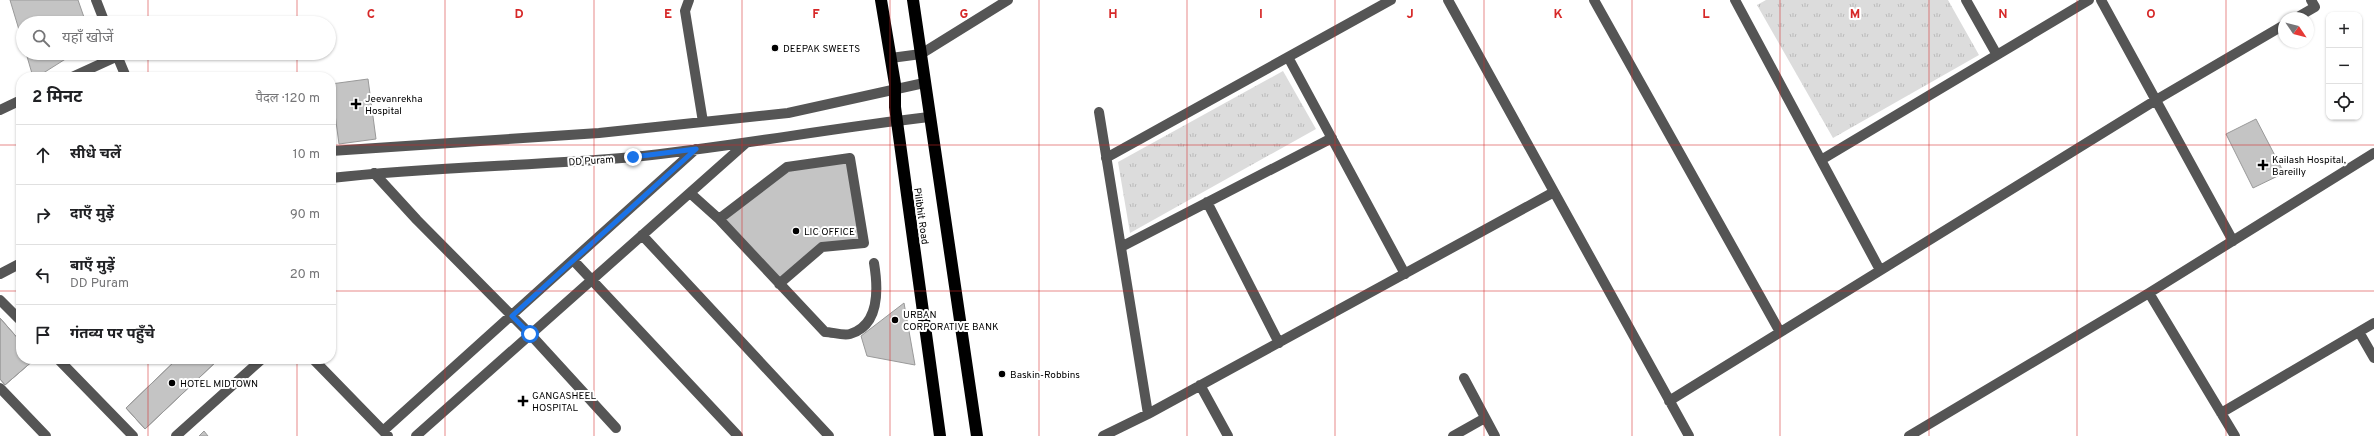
<!DOCTYPE html>
<html lang="hi">
<meta charset="utf-8">
<style>
body{margin:0;font-family:Overpass,"Noto Sans Devanagari",sans-serif;background:#f2f2f2;color:#202124}
.controls{position:absolute;right:12px;top:12px;display:grid;overflow:hidden;border-radius:8px;box-shadow:0 1px 3px #0004}
.controls button{width:36px;height:36px;display:grid;place-items:center;padding:0;border:0;border-bottom:1px solid #e0e0e0;background:#fff;color:#202124;font:20px sans-serif}
.compass{position:absolute;left:2278px;top:12px;width:36px;height:36px;border-radius:50%;background:#fff;box-shadow:0 1px 3px #0004;rotate:125deg}
.stop{position:absolute;width:12px;height:12px;margin:-9px;border:3px solid #1a73e8;border-radius:50%;background:#fff}
.stop.end{background:#1a73e8;border-color:#fff;box-shadow:0 1px 4px #0008}
.list{margin:0;padding:0;list-style:none}
h2{display:flex;justify-content:space-between;align-items:center;height:52px;margin:0;padding:0 16px;font-size:17px}
h2 small{font-size:13px;font-weight:400;color:#757577}
.list li{display:grid;grid-template-columns:26px 1fr auto;gap:12px;align-items:center;box-sizing:border-box;height:60px;padding:0 16px;border-top:1px solid #e0e0e0}
.list b{display:block;font-size:15px;white-space:nowrap}
.list p{margin:0;font-size:13px;white-space:nowrap;color:#757577}
.list em{font-size:13px;font-style:normal;color:#757577}
.icon{flex:none;width:22px;height:22px;fill:none;stroke:currentColor;stroke-width:2;stroke-linecap:round;stroke-linejoin:round}
.map{position:relative;flex:none;width:2374px;height:436px;overflow:hidden}
.search{position:absolute;background:#fff;box-shadow:0 1px 3px #0004;left:16px;top:16px;width:320px;height:44px;display:flex;align-items:center;gap:10px;box-sizing:border-box;padding:0 14px;border-radius:22px;color:#757577;font-size:15px}
.panel{position:absolute;background:#fff;box-shadow:0 1px 3px #0004;left:16px;top:72px;width:320px;height:292px;border-radius:16px}
.map>svg:first-child{display:block}
.park{fill:url(#park-tufts)}
.building{fill:#c4c4c4;stroke:#999}
.lines{fill:none;stroke-linecap:round;stroke-linejoin:round}
.minor{stroke:#555;stroke-width:10}
.highway{stroke:#000;stroke-width:12}
.route{stroke:#1a73e8;stroke-width:5}
.grid{fill:none;stroke:#d62828;stroke-width:1;stroke-opacity:0.55}
.poi-dot{fill:#000;stroke:#fff;stroke-width:1.5}
.labels{text-anchor:middle;stroke-width:4;stroke-linejoin:round;paint-order:stroke}
.poi-label{font-size:10px;fill:#000;stroke:#fff;text-anchor:start}
.street-label{font-size:10px;fill:#000;stroke:#fff}
.grid-label{font-size:13px;text-anchor:middle;font-weight:bold;fill:#d62828;stroke:#fff;stroke-width:4;stroke-linejoin:round;paint-order:stroke}
</style>
<div class="map">
<svg width="2374" height="436" viewBox="0 0 2374 436">
<defs>
<pattern id="park-tufts" width="24" height="20" patternUnits="userSpaceOnUse"><rect width="24" height="20" fill="#dcdcdc"/><path d="M3 7l-1-3M5 7V3M7 7l1-3M15 17l-1-3M17 17v-4M19 17l1-3" fill="none" stroke="#bbb"/></pattern>
</defs>
<rect width="100%" height="100%" fill="#fff"/>
<path class="park" d="M1766 0H1948L1979 55 1833 138 1757 5Z
M1283 71 1316 129 1130 233 1118 162Z"/>
<path class="building" d="M10 0H78L86 23H23V43Z
M26 53H75L37 77H33Z
M368 79 376 139 339 144 331 84Z
M2256 119 2284 173 2253 188 2226 134Z
M850 158 864 243 822 247 779 284 719 219 787 167Z
M904 303 915 365 867 356 861 336Z
M0 318 21 342V359H35L5 385 0 379Z
M0 318 21 342V359H35L5 385 0 379Z
M177 359H219L145 429 126 408Z
M177 359H219L145 429 126 408Z
M204 431 208 436H199Z"/>
<g class="lines">
<path class="minor" d="M96 0 105 23
M689 0 685 11 703 122
M1448 0 1689 436
M1594 0 1780 332
M1735 0 1880 270
M1966 0 1997 55
M2101 0 2233 241
M2296 18 2315 7 2311 0
M116 53 126 77
M1288 57 1405 274
M891 58 921 54 1008 0
M72 77 118 56
M0 110 21 100
M1099 112 1148 414
M331 151 599 133 788 113 924 83
M1106 158 1391 0
M1821 160 2089 0
M374 173 417 220 530 334 616 428
M331 178C431 167 532 166 633 157 732 147 830 128 929 117
M690 193 719 219 825 332C832 332 843 336 850 334 881 325 878 287 874 263
M1207 202 1279 343
M719 219 787 167 850 158 864 243 822 247 779 284
M642 235 829 436
M1121 247 1332 138
M573 260 738 436
M0 274 21 263
M2149 293 2235 436
M0 300 21 321
M2359 332 2374 358
M58 359 133 436
M313 359 388 436
M1464 378 1495 436
M1200 385 1228 436
M0 388 46 436
M1669 401 2156 100 2284 25
M2221 413 2374 323
M383 431 696 149
M176 436 262 359
M416 436 746 143
M1103 436 1148 414 1554 192
M1453 436 1485 418
M1909 436 2149 293 2374 153"/>
<path class="highway" d="M881 0 895 84V107L940 436
M913 0 977 436"/>
</g>
<g class="lines">
<path class="route" d="M530 334 512 316 696 149 633 157"/>
</g>
<path class="grid" d="M148 0V23M297 0V23M445 0V436M594 0V436M742 0V436M890 0V436M1039 0V436M1187 0V436M1335 0V436M1484 0V436M1632 0V436M1780 0V436M1929 0V436M2077 0V436M2226 0V436M148 53V77M297 53V77M0 145H21M331 145H2374M0 291H21M331 291H2374M148 359V436M297 359V436"/>
<g class="poi-dot">
<circle cx="775" cy="48" r="4"/>
<path d="M354 98h4v4h4v4h-4v4h-4v-4h-4v-4h4z"/>
<path d="M2261 159h4v4h4v4h-4v4h-4v-4h-4v-4h4z"/>
<circle cx="796" cy="231" r="4"/>
<circle cx="895" cy="320" r="4"/>
<circle cx="1002" cy="374" r="4"/>
<circle cx="172" cy="383" r="4"/>
<path d="M521 395h4v4h4v4h-4v4h-4v-4h-4v-4h4z"/>
</g>
<g class="labels">
<g class="poi-label">
<text x="783" y="52">DEEPAK SWEETS</text>
<text x="365" y="102">Jeevanrekha<tspan x="365" dy="12">Hospital</tspan></text>
<text x="2272" y="163">Kailash Hospital,<tspan x="2272" dy="12">Bareilly</tspan></text>
<text x="804" y="235">LIC OFFICE</text>
<text x="903" y="318">URBAN<tspan x="903" dy="12">CORPORATIVE BANK</tspan></text>
<text x="1010" y="378">Baskin-Robbins</text>
<text x="180" y="387">HOTEL MIDTOWN</text>
<text x="532" y="399">GANGASHEEL<tspan x="532" dy="12">HOSPITAL</tspan></text>
</g>
<g class="street-label">
<text transform="translate(591 160) rotate(-4)" y="4">DD Puram</text>
<text transform="translate(922 216) rotate(82)" y="4">Pilibhit Road</text>
</g>
</g>
<g class="grid-label">
<text x="371" y="18">C</text>
<text x="519" y="18">D</text>
<text x="668" y="18">E</text>
<text x="816" y="18">F</text>
<text x="964" y="18">G</text>
<text x="1113" y="18">H</text>
<text x="1261" y="18">I</text>
<text x="1410" y="18">J</text>
<text x="1558" y="18">K</text>
<text x="1706" y="18">L</text>
<text x="1855" y="18">M</text>
<text x="2003" y="18">N</text>
<text x="2151" y="18">O</text>
</g>
</svg>
<div class="controls">
<button>+</button>
<button>−</button>
<button><svg class="icon" aria-label="locate" viewBox="0 0 24 24"><circle cx="12" cy="12" r="6"/><path d="M12 2v4M12 18v4M2 12h4M18 12h4"/></svg></button>
</div>
<svg class="compass" viewBox="-18 -18 36 36"><path d="M0-13l5 13h-10z" fill="#e53935"/><path d="M0 13l5-13h-10z" fill="#757577"/></svg>
<div class="stop" style="left:530px;top:334px"></div>
<div class="stop end" style="left:633px;top:157px"></div>
<div class="search"><svg class="icon" aria-label="search" viewBox="0 0 24 24"><circle cx="10" cy="10" r="6"/><path d="M15 15l6 6"/></svg>यहाँ खोजें</div>
<section class="panel">
<h2>2 मिनट<small>पैदल · 120 m</small></h2>
<ul class="list">
<li><svg class="icon" aria-label="ahead" viewBox="0 0 24 24"><path d="M12 20V5M6 11l6-6 6 6"/></svg><div><b>सीधे चलें</b></div><em>10 m</em></li>
<li><svg class="icon" aria-label="right" viewBox="0 0 24 24"><path d="M7 20v-9h11M14 6l5 5-5 5"/></svg><div><b>दाएँ मुड़ें</b></div><em>90 m</em></li>
<li><svg class="icon" aria-label="left" viewBox="0 0 24 24"><path d="M17 20v-9H6M10 6l-5 5 5 5"/></svg><div><b>बाएँ मुड़ें</b><p>DD Puram</p></div><em>20 m</em></li>
<li><svg class="icon" aria-label="arrive" viewBox="0 0 24 24"><path d="M6 21V4h12l-3 4 3 4H6"/></svg><div><b>गंतव्य पर पहुँचे</b></div></li>
</ul>
</section>
</div>
